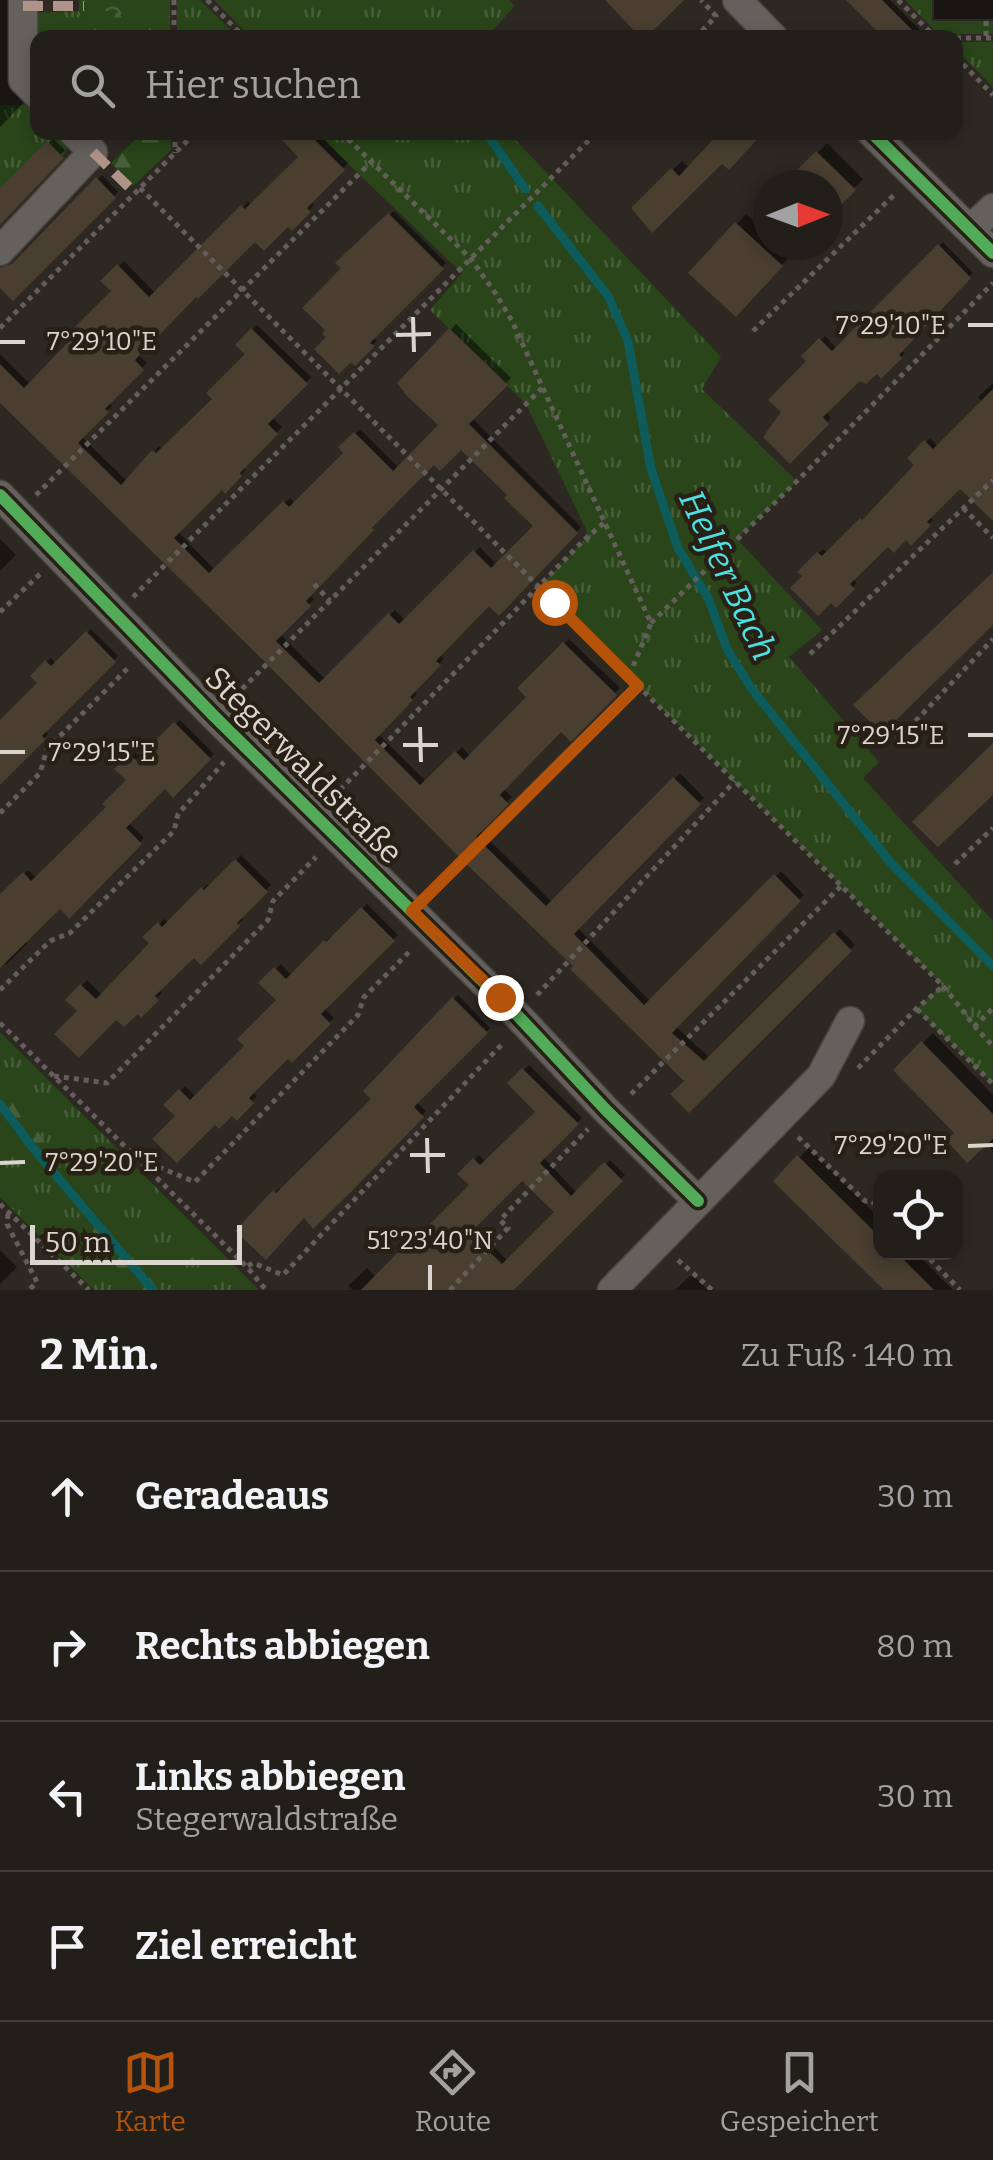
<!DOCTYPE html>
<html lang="de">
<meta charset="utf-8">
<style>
body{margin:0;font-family:Bitter,serif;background:#2a2723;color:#f1f3f6}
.controls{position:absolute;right:30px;bottom:30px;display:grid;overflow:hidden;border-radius:20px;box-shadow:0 5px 15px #0003}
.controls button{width:90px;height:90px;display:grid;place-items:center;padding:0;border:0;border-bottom:2px solid #3f3c39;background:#221e1a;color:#f1f3f6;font:50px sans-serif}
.compass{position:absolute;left:753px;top:170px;width:90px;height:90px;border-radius:50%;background:#221e1a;box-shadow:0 5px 15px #0003;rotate:89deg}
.scale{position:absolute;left:30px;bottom:25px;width:212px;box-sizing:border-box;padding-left:10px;border:5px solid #dbd5cf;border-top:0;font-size:28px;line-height:35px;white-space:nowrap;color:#dbd5cf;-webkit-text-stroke:8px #281f15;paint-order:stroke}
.stop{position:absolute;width:30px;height:30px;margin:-22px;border:8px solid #b45309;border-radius:50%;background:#fff}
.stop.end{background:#b45309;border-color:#fff;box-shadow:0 2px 10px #0008}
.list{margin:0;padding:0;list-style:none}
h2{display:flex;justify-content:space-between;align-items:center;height:130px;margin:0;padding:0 40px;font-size:42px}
h2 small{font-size:32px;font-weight:400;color:#a2a2a2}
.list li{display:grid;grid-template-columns:65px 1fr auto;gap:30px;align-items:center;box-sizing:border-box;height:150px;padding:0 40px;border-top:2px solid #3f3c39}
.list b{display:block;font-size:38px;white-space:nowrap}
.list p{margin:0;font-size:32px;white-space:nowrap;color:#a2a2a2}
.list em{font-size:32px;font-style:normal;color:#a2a2a2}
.icon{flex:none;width:55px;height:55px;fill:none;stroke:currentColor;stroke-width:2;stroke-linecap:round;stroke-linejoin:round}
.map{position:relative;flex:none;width:993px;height:1290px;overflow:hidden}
.search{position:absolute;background:#221e1a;box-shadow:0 5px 15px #0003;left:30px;right:30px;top:30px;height:110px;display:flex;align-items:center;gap:25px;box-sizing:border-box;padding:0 35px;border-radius:20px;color:#a2a2a2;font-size:38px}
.sheet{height:730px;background:#221e1a}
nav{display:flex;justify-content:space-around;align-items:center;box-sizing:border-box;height:140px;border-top:2px solid #3f3c39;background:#221e1a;font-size:28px;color:#a2a2a2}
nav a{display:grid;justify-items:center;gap:5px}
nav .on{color:#b45309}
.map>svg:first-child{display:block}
.grass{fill:url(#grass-tufts)}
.forest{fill:url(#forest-firs)}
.park{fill:url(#park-crowns)}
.shadow{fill:#0007;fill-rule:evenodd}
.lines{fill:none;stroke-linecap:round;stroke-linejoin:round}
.stream{stroke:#0d5b5b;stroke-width:9}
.building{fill:#493e30;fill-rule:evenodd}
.minor-casing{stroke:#48443f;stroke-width:31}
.path{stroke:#635e5a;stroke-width:5;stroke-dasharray:5 5;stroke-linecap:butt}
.minor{stroke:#64605c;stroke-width:28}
.quiet{stroke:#af9288;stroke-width:10;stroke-dasharray:20 10;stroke-linecap:butt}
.cycleway-casing{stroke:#281f15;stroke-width:19}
.cycleway{stroke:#51ab58;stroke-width:12}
.route{stroke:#b45309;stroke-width:12}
.ticks{fill:none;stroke:#dbd5cf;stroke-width:4}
.labels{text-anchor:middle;stroke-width:9;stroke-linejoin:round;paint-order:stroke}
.street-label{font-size:32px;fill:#dbd5cf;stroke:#281f15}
.water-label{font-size:35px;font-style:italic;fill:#4edfe1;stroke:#281f15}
.ticks-label{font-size:25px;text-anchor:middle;fill:#dbd5cf;stroke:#281f15;stroke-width:9;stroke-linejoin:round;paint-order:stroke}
</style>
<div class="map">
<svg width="993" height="1290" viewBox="0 0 993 1290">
<defs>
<pattern id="grass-tufts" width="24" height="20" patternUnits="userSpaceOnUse" patternTransform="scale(2.5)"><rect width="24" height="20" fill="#294519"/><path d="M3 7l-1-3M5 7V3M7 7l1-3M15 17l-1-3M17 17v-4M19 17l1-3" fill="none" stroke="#475f39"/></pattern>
<pattern id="forest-firs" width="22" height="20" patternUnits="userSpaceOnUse" patternTransform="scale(2.5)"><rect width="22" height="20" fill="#294519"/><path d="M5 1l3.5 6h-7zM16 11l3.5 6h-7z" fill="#475f39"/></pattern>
<pattern id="park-crowns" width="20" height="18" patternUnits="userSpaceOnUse" patternTransform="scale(2.5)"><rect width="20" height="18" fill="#294519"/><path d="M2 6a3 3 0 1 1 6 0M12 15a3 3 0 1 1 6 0" fill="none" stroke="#475f39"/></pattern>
</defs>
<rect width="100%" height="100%" fill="#2e2823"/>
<path class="grass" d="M177 0H200L238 37H177Z
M214 0H509L515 6 486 37 252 38Z
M905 0H932V21H993V34H938Z
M79 11 88 32H119L136 37 38 38 37 79 31 72 30 13Z
M956 42H993V87L956 49Z
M0 105H30L37 113 38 132 57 133 69 145 63 156 46 142 0 188Z
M316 133H509L721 357 702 389 797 481 737 539 822 630 789 657 879 762 863 778 993 921V1084L916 1009 942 985 539 587 584 540 587 531 526 404 430 310 462 273Z
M0 1032 259 1290H161L147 1268 129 1257 68 1178 7 1084 0 1078Z
M0 1110 95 1233 97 1244 137 1290H94L0 1197Z"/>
<path class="forest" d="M145 0H170V37H136L118 32H87L79 11H116L146 17Z
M142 133H171V150L133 186 111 163Z
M0 1078 7 1084 68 1178 129 1257 147 1268 161 1290H137L97 1244 94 1233 0 1110Z"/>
<path class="park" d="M79 0H145L147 17 123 18 116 11H79Z"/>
<path class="shadow" d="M0 0H26L25 101 0 127Z
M850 0H890L928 38H887Z
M934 0H993V19H934Z
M279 132H317L348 163 310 201 314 205 297 223H288L255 238 196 294 138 354 147 363 108 402 112 406 81 436 128 482 159 446 163 450 215 399 248 354 238 345 257 325 311 377 272 417 282 427 243 467 246 470 225 490 222 487 177 531 215 570 290 498 296 504 347 453 341 447 360 429 399 468 442 425 401 384 456 324 511 378 472 418 581 527 499 612 490 603 439 654 444 659 413 690 417 694 378 734 427 782 462 747 470 756 530 697 520 688 569 639 620 688 571 739 561 729 503 788 512 797 479 830 553 903 680 773 704 798 577 927 651 1002 781 871 804 895 675 1026 710 1058 840 929 855 945 689 1110 687 1081 576 966 0 399V354L31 385 114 291 104 281 124 261 156 294 248 202 252 206 302 157ZM461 446 511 495 536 526 497 565 480 547 406 621 395 610 326 680 280 634 314 599 309 594 377 523 375 521 434 461Z
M707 132H761L722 160 634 208 682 161 690 168 716 141Z
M53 139 65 150 0 222V192Z
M827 143 863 179 828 214V185H804L796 175Z
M102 175 118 192 13 297 0 284V276L19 260Z
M394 211 446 263 372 337 377 341 359 359 329 337 344 268 339 263Z
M746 214 768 234V245H780L791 255 736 314 692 273Z
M943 242 973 273 901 350 905 353 882 376 877 371 860 378 825 411 831 418 790 461 785 412 809 361 804 356 825 336 837 349Z
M993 383V518L960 485 930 517 933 520 911 542 906 537 888 543 852 579 857 583 836 604 801 572 823 549 828 553 917 465 910 458 930 438 938 447 983 402 978 397Z
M0 539 16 555 0 571Z
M91 629 118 656 45 730 48 734 0 783V722L41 683 33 676 51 658 56 664Z
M180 720 214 754 173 794 165 786 128 822 144 838 69 915 60 905 24 941 27 944 6 965 3 962 0 965V914L10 888 28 870 37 878 109 807 129 780 118 769 135 752 142 758Z
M241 855 271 885 240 916 243 919 201 962 194 954 158 990 162 993 141 1014 138 1010 116 1016 80 1011 69 1000 87 980 103 996 152 943 146 937 164 919 169 923 208 884 210 887Z
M367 904 398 935 324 1008 334 1018 292 1059 289 1056 252 1092 257 1096 237 1117 232 1112 179 1116 167 1105 185 1086 196 1097 248 1046 279 1000 262 983 281 964 292 976 330 937 333 939Z
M458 995 490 1028 416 1102 426 1111 313 1225 304 1215 239 1231 279 1188 282 1190 375 1099 367 1091Z
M933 1033 993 1095V1151L985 1143 957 1132 896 1070Z
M529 1065 582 1118 543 1157 577 1193 610 1160 625 1175 512 1290H353L348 1286 367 1268 377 1278 415 1238 417 1241 472 1185 461 1174 479 1155 486 1162 539 1111 510 1083ZM522 1177 557 1212 508 1261 473 1226Z
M809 1148 880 1219V1252H915L953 1290H887L776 1181Z
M0 1250 17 1267 0 1284Z
M692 1274 708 1290H675Z"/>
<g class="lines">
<path class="stream" d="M486 132 525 189
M538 206 608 296 628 341 651 469 678 548 709 600 727 649 751 688 891 863 993 966
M0 1104 33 1148 153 1290"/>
</g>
<path class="building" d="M605 0H684L646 38H641Z
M846 0H882L920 38H884Z
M275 132H307L345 170 307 208 311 212 292 231 288 227 264 251 255 242 198 299 196 297 173 321 135 360 144 370 105 409 109 412 78 443 121 485 152 450 156 453 212 399 206 393 245 354 235 345 251 328 308 384 268 424 278 434 240 473 242 476 225 494 222 490 174 538 209 573 283 501 289 507 343 453 338 447 354 432 393 471 438 425 407 396 397 383 449 328 508 385 469 424 578 533 499 616 489 606 436 661 441 665 410 697 413 700 375 740 420 785 455 751 464 760 526 697 517 688 563 642 617 695 571 742 561 732 500 795 509 804 476 837 546 906 673 777 701 804 574 934 644 1005 774 874 801 901 672 1033 704 1061 834 932 852 951 689 1113 670 1094 684 1081 570 969 573 966 457 855 260 657 0 403V364L24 388 76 334 72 330 111 291 100 281 117 264 149 297 241 205 245 209 298 157ZM461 450 507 495 504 498 533 526 491 568 473 550 399 624 388 613 319 683 276 641 311 606 306 601 374 530 372 528 434 465 440 471Z
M720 132H764L729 170 722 164 652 233 631 208 671 168 679 176Z
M47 141 64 158 0 225V188Z
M816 151 856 190 828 218V185H782Z
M96 177 116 198 13 301 0 288V268L13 263Z
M388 213 444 269 370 343 375 346 355 366 351 362 339 374 314 349 326 337 322 334 325 330 302 308 341 268 335 263Z
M735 222 783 266 736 317 688 273Z
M938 244 971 278 899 355 902 358 881 379 877 374 866 384 860 381 823 417 829 424 790 464 763 437 781 412 768 400 806 361 801 356 819 338 832 351Z
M993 389V521L960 489 927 522 931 525 911 546 906 540 894 553 888 547 850 584 855 589 836 608 831 603 818 616 790 588 802 576 797 572 817 552 822 556 860 518 862 520 914 465 907 458 924 440 933 449Z
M993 572V625L882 734 853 705Z
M86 631 116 662 42 736 46 739 0 785V720L37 683 30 676 45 660 51 666Z
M174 722 211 759 173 798 165 789 126 828 142 844 69 919 60 909 0 968V894L23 872 31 881 72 841 106 807 102 804 126 780 114 769 130 754 136 760Z
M993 743V795L938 847 912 822Z
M235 859 268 892 237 923 240 926 201 965 194 958 155 996 159 1000 141 1018 138 1014 124 1027 116 1020 79 1058 54 1034 77 1011 65 1000 80 984 96 999 149 943 142 937 158 922 162 927 201 887 204 890Z
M361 907 395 941 321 1014 331 1024 292 1063 288 1059 249 1098 254 1103 237 1121 232 1116 219 1129 215 1125 177 1163 152 1139 175 1116 163 1105 179 1089 190 1100 244 1046 237 1039 276 1000 258 983 274 967 286 979 324 940 326 942Z
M452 997 488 1033 414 1107 424 1117 351 1192 313 1229 304 1218 266 1260 235 1231 273 1190 276 1193 371 1099 363 1091Z
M921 1041 993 1114V1139L967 1163 946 1140 954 1133 893 1070Z
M522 1068 579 1124 540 1163 571 1196 604 1162 623 1181 514 1290H361L409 1241 411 1243 469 1185 457 1174 473 1158 480 1165 535 1112 507 1083ZM522 1181 554 1212 502 1264 470 1233Z
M797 1155 880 1237V1252H896L934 1290H884L795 1203 773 1181Z"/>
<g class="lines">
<g class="minor-casing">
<path id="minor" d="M23 0V80L38 95
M737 0 774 38
M871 132 993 253
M970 230 993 208
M0 251 93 152 73 132
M0 495 214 716 518 1016 606 1110 698 1201
M612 1290 821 1076 850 1021"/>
</g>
<path class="path" d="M174 0V38
M207 0 245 38
M898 0 936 38
M986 21V38
M695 38 716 16 701 0
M956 38H993
M956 57 993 95
M175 132V153
M341 132 471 259 496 294 512 321 651 623 632 669 627 675 943 986C960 1006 974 1028 993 1046
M140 188 627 675
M0 328 196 132
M753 331 894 195
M36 495 371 162
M963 508 993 538
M314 584 330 601
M133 597 597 132
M0 612 40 574
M651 623 797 481 993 283
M810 654 993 480
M235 696 543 387
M895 743 993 639
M333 797 584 540 605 522
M0 813 40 773 47 749 128 668
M955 864 993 828
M430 894 638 686
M0 990 50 941 70 933 174 831 178 814 224 762
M537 995 735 781
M917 1009 993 1084
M0 1023 247 1267 266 1290
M974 1027 993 1008
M858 1068 916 1009 943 986
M54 1076 107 1083 268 920 273 901 316 857
M631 1094 842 885
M798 1137 865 1201H872L880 1210
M149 1172 161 1168 195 1182 358 1015 364 997 412 949
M0 1204 89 1290
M8 1214 7 1224 37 1282 29 1290
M923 1252 960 1290
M678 1260 712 1290
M248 1266 253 1263 283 1275 504 1042
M450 1290 508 1228 500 1220 588 1129"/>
<use href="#minor" class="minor"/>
<path class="quiet" d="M23 6H84
M93 152 135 193"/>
<g class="cycleway-casing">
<path id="cycleway" d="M871 132 993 253
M0 495 214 716 518 1016 606 1110 698 1201"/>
</g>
<use href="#cycleway" class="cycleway"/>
</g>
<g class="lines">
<path class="route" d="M500 997 412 911 638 686 554 602"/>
</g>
<path class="ticks" d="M413 317 414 352M968 325H993M396 335 431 334M0 342H25M420 727 421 762M968 735H993M403 745H438M0 752H25M427 1138 428 1173M968 1146 993 1145M410 1155H445M0 1163 25 1162M430 1265V1290"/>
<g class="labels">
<g class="street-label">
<text transform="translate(304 765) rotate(45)" y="11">Stegerwaldstraße</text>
</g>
<g class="water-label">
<text transform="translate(728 575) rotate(65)" y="12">Helfer Bach</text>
</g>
</g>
<g class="ticks-label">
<text x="891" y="334">7°29'10"E</text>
<text x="102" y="350">7°29'10"E</text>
<text x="891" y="744">7°29'15"E</text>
<text x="102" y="761">7°29'15"E</text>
<text x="891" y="1154">7°29'20"E</text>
<text x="102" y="1171">7°29'20"E</text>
<text x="430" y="1249">51°23'40"N</text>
</g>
</svg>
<div class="controls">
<button><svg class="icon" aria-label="locate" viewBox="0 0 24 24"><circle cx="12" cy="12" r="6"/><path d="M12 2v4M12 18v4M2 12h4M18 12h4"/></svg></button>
</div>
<svg class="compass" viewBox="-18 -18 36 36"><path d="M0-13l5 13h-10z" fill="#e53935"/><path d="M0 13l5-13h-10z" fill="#a2a2a2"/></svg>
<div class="scale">50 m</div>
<div class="stop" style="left:554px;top:602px"></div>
<div class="stop end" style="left:500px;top:997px"></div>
<div class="search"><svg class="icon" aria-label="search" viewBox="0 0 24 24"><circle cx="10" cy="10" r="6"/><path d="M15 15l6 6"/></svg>Hier suchen</div>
</div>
<section class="sheet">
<h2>2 Min.<small>Zu Fuß · 140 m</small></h2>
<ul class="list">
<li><svg class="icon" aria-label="ahead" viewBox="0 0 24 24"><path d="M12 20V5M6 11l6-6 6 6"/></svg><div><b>Geradeaus</b></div><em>30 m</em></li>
<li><svg class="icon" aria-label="right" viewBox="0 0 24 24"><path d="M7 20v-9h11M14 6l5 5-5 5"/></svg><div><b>Rechts abbiegen</b></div><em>80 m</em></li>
<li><svg class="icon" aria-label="left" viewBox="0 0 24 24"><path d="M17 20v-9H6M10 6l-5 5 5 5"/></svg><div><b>Links abbiegen</b><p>Stegerwaldstraße</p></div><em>30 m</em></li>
<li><svg class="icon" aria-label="arrive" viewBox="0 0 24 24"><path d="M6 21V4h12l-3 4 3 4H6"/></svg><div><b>Ziel erreicht</b></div></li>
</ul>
</section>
<nav>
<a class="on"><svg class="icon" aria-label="map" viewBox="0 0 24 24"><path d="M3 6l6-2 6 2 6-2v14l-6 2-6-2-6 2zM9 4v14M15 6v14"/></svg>Karte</a>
<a><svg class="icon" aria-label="directions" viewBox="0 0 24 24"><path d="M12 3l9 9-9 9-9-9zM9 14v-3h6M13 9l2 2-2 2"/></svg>Route</a>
<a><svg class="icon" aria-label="saved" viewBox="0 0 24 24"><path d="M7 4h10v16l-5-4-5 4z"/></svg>Gespeichert</a>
</nav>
